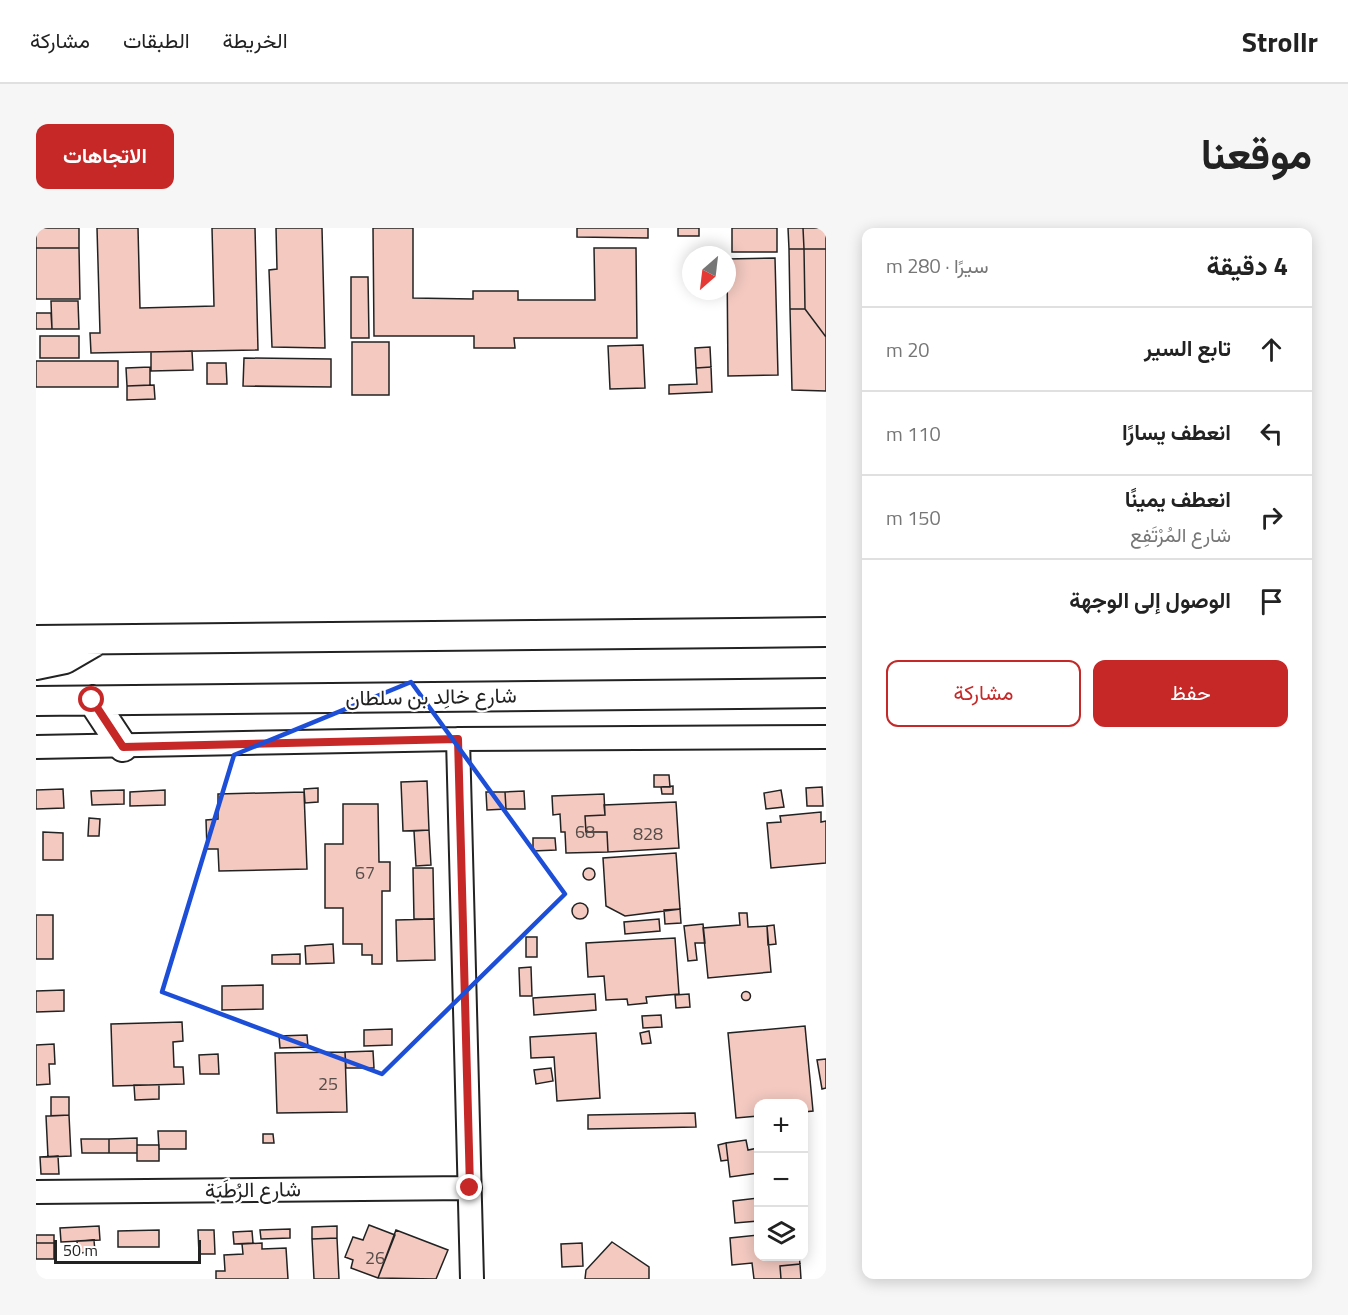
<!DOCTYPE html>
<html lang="ar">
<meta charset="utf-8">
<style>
body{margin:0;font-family:"Titillium Web",Vazirmatn,sans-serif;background:#f6f6f6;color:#222;direction:rtl}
.controls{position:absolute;right:18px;bottom:18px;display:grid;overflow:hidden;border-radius:12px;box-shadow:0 3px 15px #0003}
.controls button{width:54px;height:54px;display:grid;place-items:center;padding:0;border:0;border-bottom:2px solid #e0e0e0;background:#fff;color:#222;font:30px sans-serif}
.compass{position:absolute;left:646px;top:18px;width:54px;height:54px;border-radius:50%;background:#fff;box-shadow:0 3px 15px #0003;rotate:208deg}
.scale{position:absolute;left:18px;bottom:15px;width:147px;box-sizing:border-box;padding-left:6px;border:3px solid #222;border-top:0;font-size:16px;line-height:21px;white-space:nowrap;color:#222;-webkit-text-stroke:4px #fff;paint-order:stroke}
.stop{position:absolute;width:18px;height:18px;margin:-14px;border:4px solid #c62828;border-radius:50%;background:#fff}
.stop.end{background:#c62828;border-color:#fff;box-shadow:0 2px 6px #0008}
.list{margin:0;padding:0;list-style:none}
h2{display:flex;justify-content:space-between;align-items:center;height:78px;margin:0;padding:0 24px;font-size:26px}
h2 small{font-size:20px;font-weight:400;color:#767676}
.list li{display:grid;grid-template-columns:39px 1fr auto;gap:18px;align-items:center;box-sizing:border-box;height:84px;padding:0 24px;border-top:2px solid #e0e0e0}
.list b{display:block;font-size:22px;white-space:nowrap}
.list p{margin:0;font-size:20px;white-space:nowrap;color:#767676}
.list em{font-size:20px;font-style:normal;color:#767676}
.actions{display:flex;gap:12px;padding:18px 24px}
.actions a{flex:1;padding:14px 0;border:2px solid #c62828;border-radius:12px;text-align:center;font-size:21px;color:#c62828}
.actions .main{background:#c62828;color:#fff}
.icon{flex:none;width:33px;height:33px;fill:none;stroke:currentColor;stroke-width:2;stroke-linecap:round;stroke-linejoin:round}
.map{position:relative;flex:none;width:790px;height:1051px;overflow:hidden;direction:ltr;border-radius:12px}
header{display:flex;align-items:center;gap:36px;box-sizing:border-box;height:84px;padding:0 30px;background:#fff;border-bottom:2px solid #e0e0e0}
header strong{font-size:28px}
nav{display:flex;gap:33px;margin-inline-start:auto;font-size:21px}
.intro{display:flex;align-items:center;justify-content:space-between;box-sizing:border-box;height:144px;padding:0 36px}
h1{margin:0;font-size:42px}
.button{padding:15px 27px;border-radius:12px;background:#c62828;color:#fff;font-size:21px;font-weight:700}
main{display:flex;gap:36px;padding:0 36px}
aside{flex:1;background:#fff;border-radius:12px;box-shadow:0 3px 15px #0003}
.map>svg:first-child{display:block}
.building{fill:#f3c9c0;stroke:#222;stroke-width:1.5}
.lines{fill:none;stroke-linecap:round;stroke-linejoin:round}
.minor-casing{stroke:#222;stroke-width:26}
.major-casing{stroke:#222;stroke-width:32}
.minor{stroke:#fff;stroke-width:22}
.major{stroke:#fff;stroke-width:28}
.route{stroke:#c62828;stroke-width:8}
.marked{fill:none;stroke:#1d4ed8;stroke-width:4.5;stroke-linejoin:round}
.labels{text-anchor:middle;stroke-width:4.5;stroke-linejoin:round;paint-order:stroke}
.number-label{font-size:18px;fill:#564c4a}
.street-label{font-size:21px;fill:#222;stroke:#fff}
</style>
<header>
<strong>Strollr</strong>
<nav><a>الخريطة</a><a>الطبقات</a><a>مشاركة</a></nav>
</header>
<div class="intro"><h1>موقعنا</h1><a class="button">الاتجاهات</a></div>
<main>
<aside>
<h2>4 دقيقة<small>سيرًا · 280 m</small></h2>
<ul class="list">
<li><svg class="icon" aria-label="ahead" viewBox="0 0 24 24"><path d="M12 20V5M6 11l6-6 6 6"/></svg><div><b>تابع السير</b></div><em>20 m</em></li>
<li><svg class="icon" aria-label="left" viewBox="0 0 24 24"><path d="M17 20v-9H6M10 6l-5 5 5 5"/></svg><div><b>انعطف يسارًا</b></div><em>110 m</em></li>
<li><svg class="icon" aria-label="right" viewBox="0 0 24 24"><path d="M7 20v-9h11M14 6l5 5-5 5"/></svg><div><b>انعطف يمينًا</b><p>شارع المُرْتَفِع</p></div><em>150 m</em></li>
<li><svg class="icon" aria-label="arrive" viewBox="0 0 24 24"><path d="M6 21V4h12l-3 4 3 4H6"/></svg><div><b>الوصول إلى الوجهة</b></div></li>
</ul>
<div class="actions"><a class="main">حفظ</a><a>مشاركة</a></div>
</aside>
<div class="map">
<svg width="790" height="1051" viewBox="0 0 790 1051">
<rect width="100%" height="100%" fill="#fff"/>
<path class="building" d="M0 0H43V20H0Z
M61 0H102L104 80 178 78 176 0H219L222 122 55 125 54 105H64Z
M240 0H286L289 120 236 119 233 42 241 41Z
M337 0H377V70L437 71V63H482V72H559L558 20H600L601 110H478L479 120H438V108H338Z
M541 0H612V10L541 9Z
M642 0H663V8H642Z
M696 0H741V24H696Z
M752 0H767L768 21H753Z
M767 0H790V21H768Z
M0 20H43L44 71H0Z
M753 21H768L769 81H754Z
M768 21H790V109L769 81Z
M739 30 742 147 692 148 691 31Z
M315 49H332L333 110H315Z
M15 73H42L43 101H16Z
M754 81H769L790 109V163L756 162Z
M0 85H15L16 101H0Z
M4 108H43V130H4Z
M316 114H353V167H316Z
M607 117 609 160 574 161 572 118Z
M674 119 675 139 660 140 659 120Z
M156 123 157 142 115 143V124Z
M208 130 295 131V159L207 158Z
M0 133H82V159H0Z
M171 135H190L191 156H171Z
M114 139V157L91 158 90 140Z
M675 139 676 164 633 166V157L661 156 660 140Z
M118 157 119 171 91 172V158Z
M618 547H633L634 559H618Z
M391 553 393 602 367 603 365 554Z
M637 558V566H626L625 559Z
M786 559 787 578H771L770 560Z
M282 560V574L269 575 268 561Z
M27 561 28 580 0 581V562Z
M88 562V576L56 577 55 563Z
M129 562V577L94 578V564Z
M745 562 748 579 730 581 728 565Z
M488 563 489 581H470L469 564Z
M268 564 271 641 183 643 182 621H171L170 592 182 591V566Z
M450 564H469L470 581 451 582Z
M568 566 569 587 549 588 550 604H571L572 624 530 625 529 604H525L524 586 517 587 516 568Z
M640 574 643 620 572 624 571 604H550L549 588 569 587 568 577Z
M307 576H342L343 634H354V663H346V736H336V727H326V716H307V680H289V616H307Z
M785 584V594L790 593V635L735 640 731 595 745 594 744 588Z
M53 590 64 591 63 608H52Z
M393 602 395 637 380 638 378 603Z
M7 604 27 605V632H7Z
M497 610H519L520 622 497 623Z
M640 625 644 681 589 688 570 678 567 630Z
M547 646a6 6 0 1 1 12 0a6 6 0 1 1-12 0Z
M377 640H397L398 691H378Z
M536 683a8 8 0 1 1 16 0a8 8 0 1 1-16 0Z
M644 681 645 695 629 696 628 682Z
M703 685H711L712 699 731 698 735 744 672 750 667 700 704 697Z
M0 687H17V731H0Z
M398 691 399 732 361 733 360 692Z
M623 691 624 703 589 706 588 694Z
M667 696 669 715H659L661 732 652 733 648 698Z
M738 697 740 716 732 717 731 698Z
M490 709H501V729H490Z
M639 710 643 766 610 769 611 775 592 777 591 771 570 772 568 748 552 749 550 715Z
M297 716 298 735 270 736 269 718Z
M264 726V736H236V727Z
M495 739 496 768H484L483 740Z
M227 757V781L186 782V758Z
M28 762V783L0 784V763Z
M705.5 768a4.5 4.5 0 1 1 9 0a4.5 4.5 0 1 1-9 0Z
M559 766 560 782 498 787 497 770Z
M653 766 654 779 640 780 639 767Z
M625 787 626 799 607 800 606 788Z
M146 794 147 813 137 814 138 839H147L148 856 77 858 75 796Z
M769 798 777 883 768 884V876H722V888L700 890 692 805Z
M356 801V817L328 818V802Z
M613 803 615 815 606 816 604 805Z
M560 805 564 870 521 873 518 829 495 830 494 809Z
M271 807 272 819 244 820 243 808Z
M18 816 19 836H13L14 856 0 857V817Z
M337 823 338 840H310L309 824Z
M309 824 311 884 241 885 239 825Z
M182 826 183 846H164L163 827Z
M790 831V860L786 861 781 832Z
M515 840 517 853 500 856 498 842Z
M98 857H123V871L99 872Z
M15 869H33V887L15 888Z
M659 885 660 899 552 901V887Z
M33 887 35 928 12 929 10 888Z
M122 903H150V921H123Z
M227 906H237L238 915H227Z
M101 910V925H73V911Z
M45 911H73V925H46Z
M710 912 712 922 722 920V945L694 949 690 915Z
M690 915 692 932 685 933 682 917Z
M101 917H123V933H101Z
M22 928 23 946H5L4 929Z
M722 970V993L699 995 697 973Z
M333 997 359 1007 342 1050 315 1040 317 1032 309 1029 317 1009 327 1012Z
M63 998 64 1012 25 1014 24 1000Z
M301 998V1010L276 1011V999Z
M254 1001V1010L225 1011 224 1002Z
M123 1002V1019H82V1003Z
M162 1002H178L179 1026H163Z
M360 1002 412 1022 400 1051 342 1050Z
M216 1003 217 1015 198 1016 197 1004Z
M0 1007H18V1015H0Z
M722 1007V1028H763L764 1036 744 1038 745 1051H718L716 1035 696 1037 694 1010Z
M301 1010 303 1051H278L276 1011Z
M58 1012 59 1024 42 1025 41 1013Z
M576 1014 613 1039V1051H549L550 1042Z
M0 1015H18V1031H0Z
M226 1015V1021L250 1020 252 1051H180V1043H189L188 1027 207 1026 206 1016Z
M546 1015 547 1038 526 1039 525 1016Z
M764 1036 765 1051H745L744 1038Z"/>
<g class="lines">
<g class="minor-casing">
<path id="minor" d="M422 511 436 1051
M0 519 422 511 790 509
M0 964 434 960"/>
</g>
<g class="major-casing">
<path id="major" d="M0 412 790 404
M0 437 29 431 60 413
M56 472 87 519
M0 473 790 465"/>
</g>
<use href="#minor" class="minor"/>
<use href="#major" class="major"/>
</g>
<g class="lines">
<path class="route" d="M56 472 87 519 422 511 434 960"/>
</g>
<path class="marked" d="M375 454 529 666 346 846 126 764 198 527Z"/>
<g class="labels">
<g class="number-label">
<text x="549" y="610">68</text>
<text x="612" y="612">828</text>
<text x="329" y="651">67</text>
<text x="292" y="862">25</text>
<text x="339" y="1036">26</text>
</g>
<g class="street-label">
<text transform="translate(395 469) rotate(-1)" y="7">شارع خالِد بن سلطان</text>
<text transform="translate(217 962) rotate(-1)" y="7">شارع الرُطَبَة</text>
</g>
</g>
</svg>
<div class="controls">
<button>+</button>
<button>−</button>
<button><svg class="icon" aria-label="layers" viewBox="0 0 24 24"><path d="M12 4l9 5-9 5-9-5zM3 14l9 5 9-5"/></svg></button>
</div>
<svg class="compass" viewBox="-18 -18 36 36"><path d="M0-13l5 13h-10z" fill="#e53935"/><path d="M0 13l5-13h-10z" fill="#767676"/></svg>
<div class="scale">50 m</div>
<div class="stop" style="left:56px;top:472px"></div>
<div class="stop end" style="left:434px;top:960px"></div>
</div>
</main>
